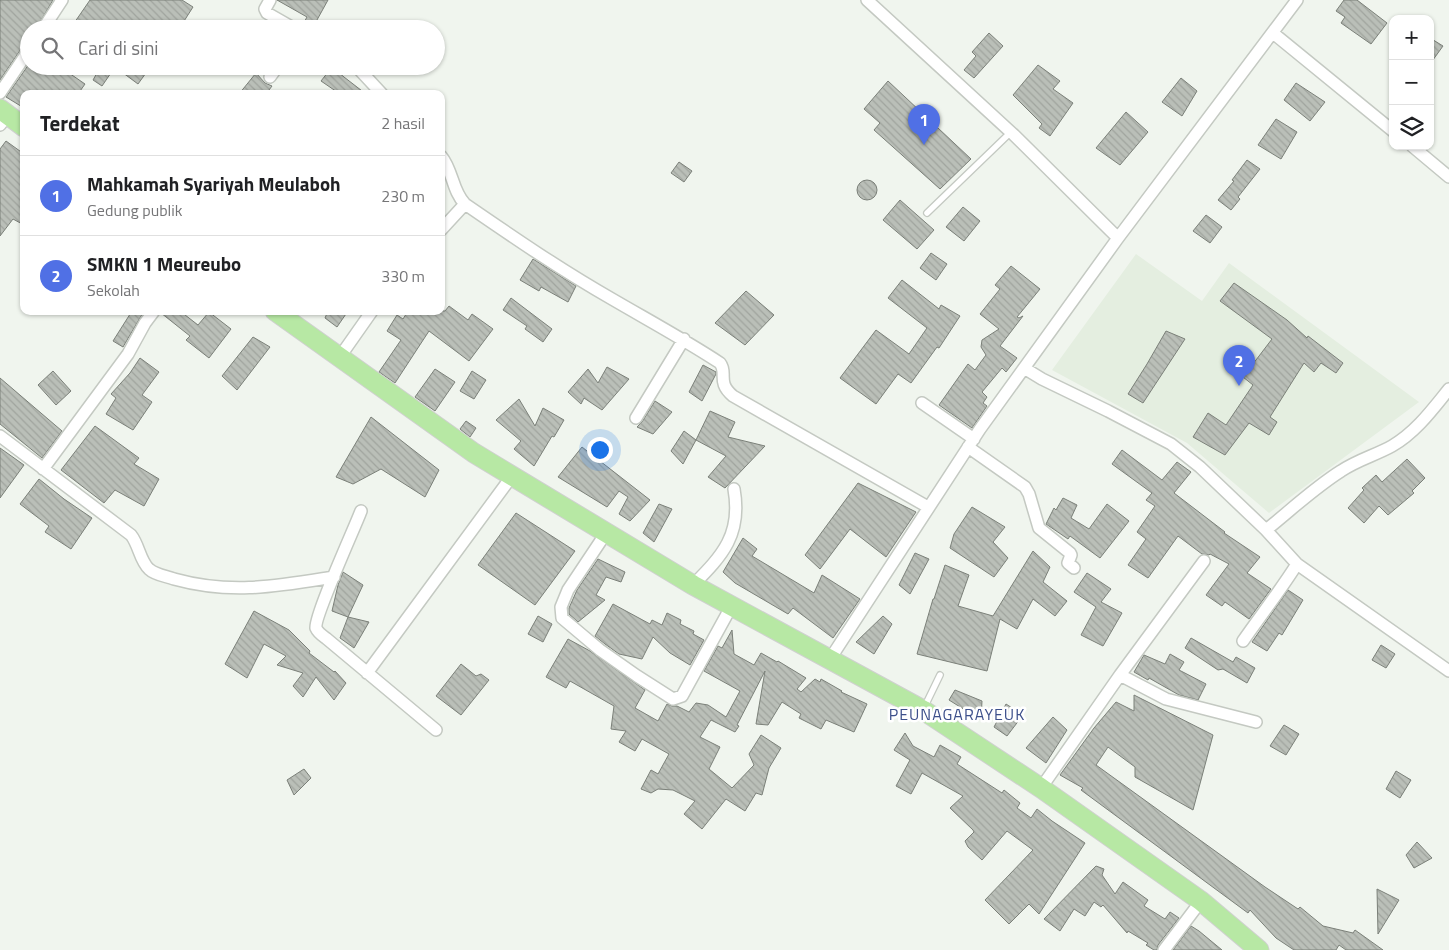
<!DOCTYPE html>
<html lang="id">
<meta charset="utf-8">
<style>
body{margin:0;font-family:"Titillium Web",sans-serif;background:#f2f2f2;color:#202124}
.controls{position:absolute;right:15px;top:15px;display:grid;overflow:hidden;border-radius:10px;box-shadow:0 1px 4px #0004}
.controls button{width:45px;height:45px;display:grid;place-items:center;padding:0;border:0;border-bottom:1px solid #e0e0e0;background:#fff;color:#202124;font:25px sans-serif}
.you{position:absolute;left:599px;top:449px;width:18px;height:18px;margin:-12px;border:4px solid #fff;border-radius:50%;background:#1a73e8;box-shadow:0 0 0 8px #1a73e833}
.badge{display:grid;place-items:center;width:32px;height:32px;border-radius:50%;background:#5070e5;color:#fff;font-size:16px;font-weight:700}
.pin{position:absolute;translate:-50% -41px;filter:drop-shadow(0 1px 2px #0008)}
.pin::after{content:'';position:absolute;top:26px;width:18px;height:15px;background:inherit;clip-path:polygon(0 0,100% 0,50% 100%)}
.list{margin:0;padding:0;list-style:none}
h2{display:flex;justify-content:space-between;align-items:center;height:65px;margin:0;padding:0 20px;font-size:21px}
h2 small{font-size:16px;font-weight:400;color:#757577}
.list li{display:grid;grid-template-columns:32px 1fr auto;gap:15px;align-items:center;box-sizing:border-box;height:80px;padding:0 20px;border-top:1px solid #e0e0e0}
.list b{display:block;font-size:19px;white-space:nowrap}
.list p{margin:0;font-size:16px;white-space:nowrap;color:#757577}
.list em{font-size:16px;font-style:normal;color:#757577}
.icon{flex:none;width:28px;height:28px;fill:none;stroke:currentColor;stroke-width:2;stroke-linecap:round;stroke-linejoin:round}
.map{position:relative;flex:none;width:1449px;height:950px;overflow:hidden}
.search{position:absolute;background:#fff;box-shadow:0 1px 4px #0004;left:20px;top:20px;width:425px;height:55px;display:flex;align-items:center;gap:12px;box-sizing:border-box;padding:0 18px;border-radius:28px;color:#757577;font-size:19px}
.panel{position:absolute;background:#fff;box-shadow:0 1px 4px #0004;left:20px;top:90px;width:425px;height:225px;border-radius:10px}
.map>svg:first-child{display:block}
.built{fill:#e4eee0}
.building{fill:url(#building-back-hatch);stroke:#7b8079}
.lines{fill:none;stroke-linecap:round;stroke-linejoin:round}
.service-casing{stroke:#c4c9c2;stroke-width:8}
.minor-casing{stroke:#c4c9c2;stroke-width:14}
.trunk-casing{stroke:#cfd0cf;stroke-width:21}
.service{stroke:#fff;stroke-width:5.5}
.minor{stroke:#fff;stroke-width:11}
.trunk{stroke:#b7e8a4;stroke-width:19}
.labels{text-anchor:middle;stroke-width:5;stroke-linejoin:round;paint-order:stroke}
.quarter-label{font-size:16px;letter-spacing:1px;fill:#3d508b;stroke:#fff}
</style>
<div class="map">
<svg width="1449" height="950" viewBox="0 0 1449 950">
<defs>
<pattern id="building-back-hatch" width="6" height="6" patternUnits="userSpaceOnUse" patternTransform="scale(1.25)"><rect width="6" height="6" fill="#babfb8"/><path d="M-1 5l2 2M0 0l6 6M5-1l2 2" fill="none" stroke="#a0a49e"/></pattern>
</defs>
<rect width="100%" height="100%" fill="#f0f5ee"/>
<path class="built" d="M1136 254 1202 301 1229 263 1419 402 1269 513 1187 443 1052 370Z"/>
<path class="building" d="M0 0H53L36 29H29V43L23 46 0 80Z
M90 0H182L193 7 179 29H70Z
M277 0H328L312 29H302V26L307 17Z
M1344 0H1357L1387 23 1371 44 1341 23 1345 17 1336 11Z
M989 33 1003 46 974 78 964 70 976 56 972 52Z
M1430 38 1443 46 1430 64Z
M29 64V66H74L69 73 85 84 78 94H24V108L6 97Z
M1038 65 1060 81 1053 89 1073 103 1050 136 1039 128 1042 124 1013 95Z
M101 66H151L138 84 115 67 102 86 93 80Z
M332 67 344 77 366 94H340L321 81Z
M256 73 265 83 272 86 266 94H239Z
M1181 78 1197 91 1182 116 1162 102Z
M888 81 971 159 940 189 874 130 880 123 864 109Z
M1296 83 1325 102 1310 121 1284 100Z
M1126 112 1148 132 1120 165 1096 148Z
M1276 119 1297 132 1281 159 1258 145Z
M6 141 24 154V225L13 219 0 236V149Z
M1247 160 1260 169 1238 197 1240 199 1231 210 1218 200 1234 181 1232 180Z
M679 162 692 171 684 182 671 173Z
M857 190a10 10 0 1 1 20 0a10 10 0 1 1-20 0Z
M900 200 934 230 917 249 883 220Z
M963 207 980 221 964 241 946 227Z
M1206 215 1222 227 1210 243 1193 231Z
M931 253 947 264 936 280 920 268Z
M533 259 576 286 568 302 541 287 539 291 520 280Z
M1011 266 1040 289 1017 317 1019 318 1023 316 1000 346 1017 358 1006 372 1002 368 982 392 987 397 983 403 987 406 972 428 939 405 968 364 975 370 986 355 981 347 982 340 999 329 980 314 1000 289 995 285Z
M902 280 939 309 941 305 960 316 939 348 937 347 911 383 898 374 876 404 840 378 876 330 909 354 927 328 888 298Z
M1234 283 1287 320 1307 338 1308 336 1343 363 1336 373 1321 363 1314 372 1304 363 1270 417 1277 422 1269 435 1249 423 1225 455 1193 437 1208 413 1226 425 1253 385 1243 377 1272 339 1220 301Z
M746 291 774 315 745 345 715 323Z
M511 298 552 329 543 342 525 329 527 326 503 310Z
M449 306 468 320 472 314 493 329 469 361 429 331 395 383 379 372 401 340 387 331 397 315 403 319 408 311H445Z
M132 311H144L123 347 113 341Z
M161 311H180L198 325 209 312 231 329 209 358 186 340 190 336 161 313Z
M328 311H348L337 327 325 318Z
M1166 331 1185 339 1143 403 1128 394 1147 364Z
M253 337 270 347 237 390 222 376Z
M140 358 159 372 142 395 152 402 133 430 106 414 116 398 111 394 130 373Z
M703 365 716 372V374L702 401 689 392Z
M607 367 629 379 602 410 584 398 581 404 568 392 588 369 598 383Z
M435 369 455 382 435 411 415 397Z
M53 371 71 391 56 405 38 385Z
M472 371 486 380 474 399 460 391Z
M0 378 62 431 42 458 0 424Z
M519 399 535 426 543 408 564 420 554 437 552 436 534 466 514 449 521 441 496 420Z
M655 401 672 412 653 434 637 427 642 422Z
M710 411 735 422 728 437 765 446 725 488 708 477 726 456 696 440Z
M371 417 439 470 425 497 381 469 353 484 336 477Z
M466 421 476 428 470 437 460 429Z
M95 426 139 458 134 464 159 479 144 506 115 490 104 503 61 470Z
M684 431 696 440 683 464 671 451Z
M582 447 650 500 630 521 619 514 628 497 619 491 607 507 558 477Z
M0 448 24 465 0 498Z
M1122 450 1162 480 1177 462 1191 472 1174 493 1225 532 1224 533 1260 557 1247 573 1271 589 1249 619 1225 602 1222 606 1206 595 1229 564 1210 554 1209 555 1202 554 1178 536 1148 578 1128 565 1146 539 1137 532 1155 506 1146 500 1152 493 1112 464Z
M1407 459 1425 478 1412 491 1414 493 1388 515 1379 506 1364 523 1348 508 1364 490 1362 488 1376 475 1382 482Z
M39 479 64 499 92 518 71 549 45 532 49 526 20 504Z
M858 483 916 512 886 557 850 529 820 569 805 555Z
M1063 498 1077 505 1071 518 1089 529 1107 504 1129 521 1100 558 1070 536 1068 539 1046 524 1054 508 1056 510Z
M659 504 672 509 654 542 643 533Z
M972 507 1005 527 993 542 1008 558 994 577 950 548 954 534Z
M516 513 575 551 535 605 478 565Z
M743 538 757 549 752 556 814 593 822 575 860 599 833 638 793 608 788 614 735 583 723 572Z
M1033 551 1050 567 1043 582 1067 601 1055 616 1033 599 1017 629 1000 619 987 671 917 654 933 599H934L945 565 969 575 958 606 993 616Z
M915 553 929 559 910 594 899 585Z
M598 559 625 572 621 582 606 577 596 595 605 600 578 622 569 614V608L577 590Z
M343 572 363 585 348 617 332 611 338 585Z
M1087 573 1111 589 1101 602 1122 613 1103 646 1081 635 1096 607 1074 592Z
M1288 590 1303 600 1282 635 1279 633 1267 651 1252 642Z
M613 604 650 624 652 620 662 625 667 613 681 620 680 624 694 631 693 634 704 640 690 665 670 653 653 637 642 659 619 654 605 644 595 636Z
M254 611 289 630 310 651 309 653 334 672 335 671 346 683 334 700 316 677 303 697 293 686 303 673 277 665 286 656 264 644 247 678 225 664Z
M538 616 552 624 543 642 528 634Z
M883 616 892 624 874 654 856 642Z
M348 617 369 622 354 648 340 638Z
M732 630 734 654 754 665 761 653 777 662 778 661 806 678 797 689 801 692 815 679 820 682 821 679 842 691 841 692 867 704 854 732 826 720 821 729 799 718 801 714 782 702 768 725 756 724 765 671 737 725 739 726 735 732 711 720 700 737 720 747 709 769 732 788 754 765 749 754 761 735 781 748 769 768 762 795 756 793 745 811 726 799 702 829 684 814 695 801 673 790 658 789 651 793 641 789 651 770 658 774 669 754 642 739 635 751 619 742 626 731 611 729 614 706 570 681 566 688 546 677 568 639 590 651 645 690 635 708 658 721 667 704 672 706H677L689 712 696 703 708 705 726 717 740 691 704 671 718 646 722 648Z
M1191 638 1233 662 1236 657 1255 668 1247 683 1223 669 1218 670 1185 648Z
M1381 645 1395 654 1386 668 1372 660Z
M1170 654 1184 662 1179 670 1206 684 1198 700 1179 695 1149 678 1148 680 1134 672 1144 655 1165 664Z
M461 664 476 676 481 674 489 680 461 715 436 696Z
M955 690 982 701 981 720 949 700Z
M1134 695 1213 735 1193 810 1135 777V767L1108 747 1096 765 1265 887 1298 909 1300 907 1323 926 1353 933 1355 930 1383 950H1346L1339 945 1336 950H1294L1276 938 1250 910 1248 913 1081 790 1083 788 1060 775 1094 728 1116 702 1134 711Z
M1006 704 1023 715 1007 736 994 727Z
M1053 717 1067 730 1046 763 1026 748Z
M1284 725 1299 734 1286 755 1270 746Z
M905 733 913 746 934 757 940 745 961 757 957 764 1002 793 1004 790 1020 803 1017 808 1031 818 1037 809 1052 821 1085 843 1039 914 1029 904 1009 924 985 900 1033 850 1007 831 982 860 968 847 965 841 974 832 973 830 950 808 963 796 922 773 911 794 896 786 910 760 894 750Z
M304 769 311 778 294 795 287 780Z
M1396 771 1411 780 1400 798 1386 789Z
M1417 842 1432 858 1414 868 1406 855Z
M1096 866 1104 869 1102 875 1115 894 1123 882 1148 900 1144 906 1165 919 1170 912 1179 918 1158 945 1157 950H1154L1146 945 1148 943 1128 931 1127 933 1103 905 1101 907 1094 902 1085 916 1074 909 1060 931 1044 919Z
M1377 889 1399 900 1378 934Z
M1191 926 1199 931 1222 950H1173Z"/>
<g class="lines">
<g class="service-casing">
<path id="service" d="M927 213 1011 132
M924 708 940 675"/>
</g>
<g class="minor-casing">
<path id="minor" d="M270 0 265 9 267 13 295 29
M867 0 1014 135 1118 238
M43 29 62 0
M1273 33 1393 131
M356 66 382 94
M270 77 278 66
M0 93 29 50
M0 125 8 115
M1412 146 1449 177
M441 156C453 170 452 191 465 204 513 237 561 270 612 299 648 320 685 340 720 363 728 373 716 382 733 396L928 507
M441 230 465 204
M339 358 372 311
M1024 368 1042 379 1108 411 1171 444 1200 467 1266 530 1297 564 1449 671
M922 403 974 439
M636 418 684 339
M0 436 131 535C139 545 140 561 149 569 155 575 166 576 174 579 232 595 277 586 334 577
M968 447 1025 487 1029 494 1039 528 1070 553 1071 555 1068 563 1074 568
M43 469 128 354 145 323 154 311
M361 511C355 527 314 617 316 628 318 633 323 636 327 639L436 730
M1266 530C1291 510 1314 488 1341 471 1357 460 1376 455 1392 446 1416 432 1432 410 1449 389
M606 533 568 590 561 607 562 618 600 650 637 676 673 699 682 696 731 607
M693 585C723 555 742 534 734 489
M1243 641C1261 615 1280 591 1297 564
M830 659 980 429 1118 238 1297 0
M367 673 512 476
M1120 675 1166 699 1256 722
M1041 788 1120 675 1204 561
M1164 950 1201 901"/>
</g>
<g class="trunk-casing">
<path id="trunk" d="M0 109 24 127
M275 311 474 453 693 585 923 710 1041 788 1201 901 1259 950"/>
</g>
<use href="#service" class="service"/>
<use href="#minor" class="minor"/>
<use href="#trunk" class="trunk"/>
</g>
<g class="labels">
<g class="quarter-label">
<text x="957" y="720">PEUNAGARAYEUK</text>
</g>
</g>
</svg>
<div class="controls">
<button>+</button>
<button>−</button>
<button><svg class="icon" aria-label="layers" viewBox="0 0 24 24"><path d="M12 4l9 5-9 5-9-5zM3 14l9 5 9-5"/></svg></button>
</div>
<div class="you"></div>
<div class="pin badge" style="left:924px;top:145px">1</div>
<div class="pin badge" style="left:1239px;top:386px">2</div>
<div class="search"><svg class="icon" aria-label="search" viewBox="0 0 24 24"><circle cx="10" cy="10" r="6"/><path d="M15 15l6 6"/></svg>Cari di sini</div>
<section class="panel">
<h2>Terdekat<small>2 hasil</small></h2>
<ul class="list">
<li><span class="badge">1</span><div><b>Mahkamah Syariyah Meulaboh</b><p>Gedung publik</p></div><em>230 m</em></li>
<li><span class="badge">2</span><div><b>SMKN 1 Meureubo</b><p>Sekolah</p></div><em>330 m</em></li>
</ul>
</section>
</div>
